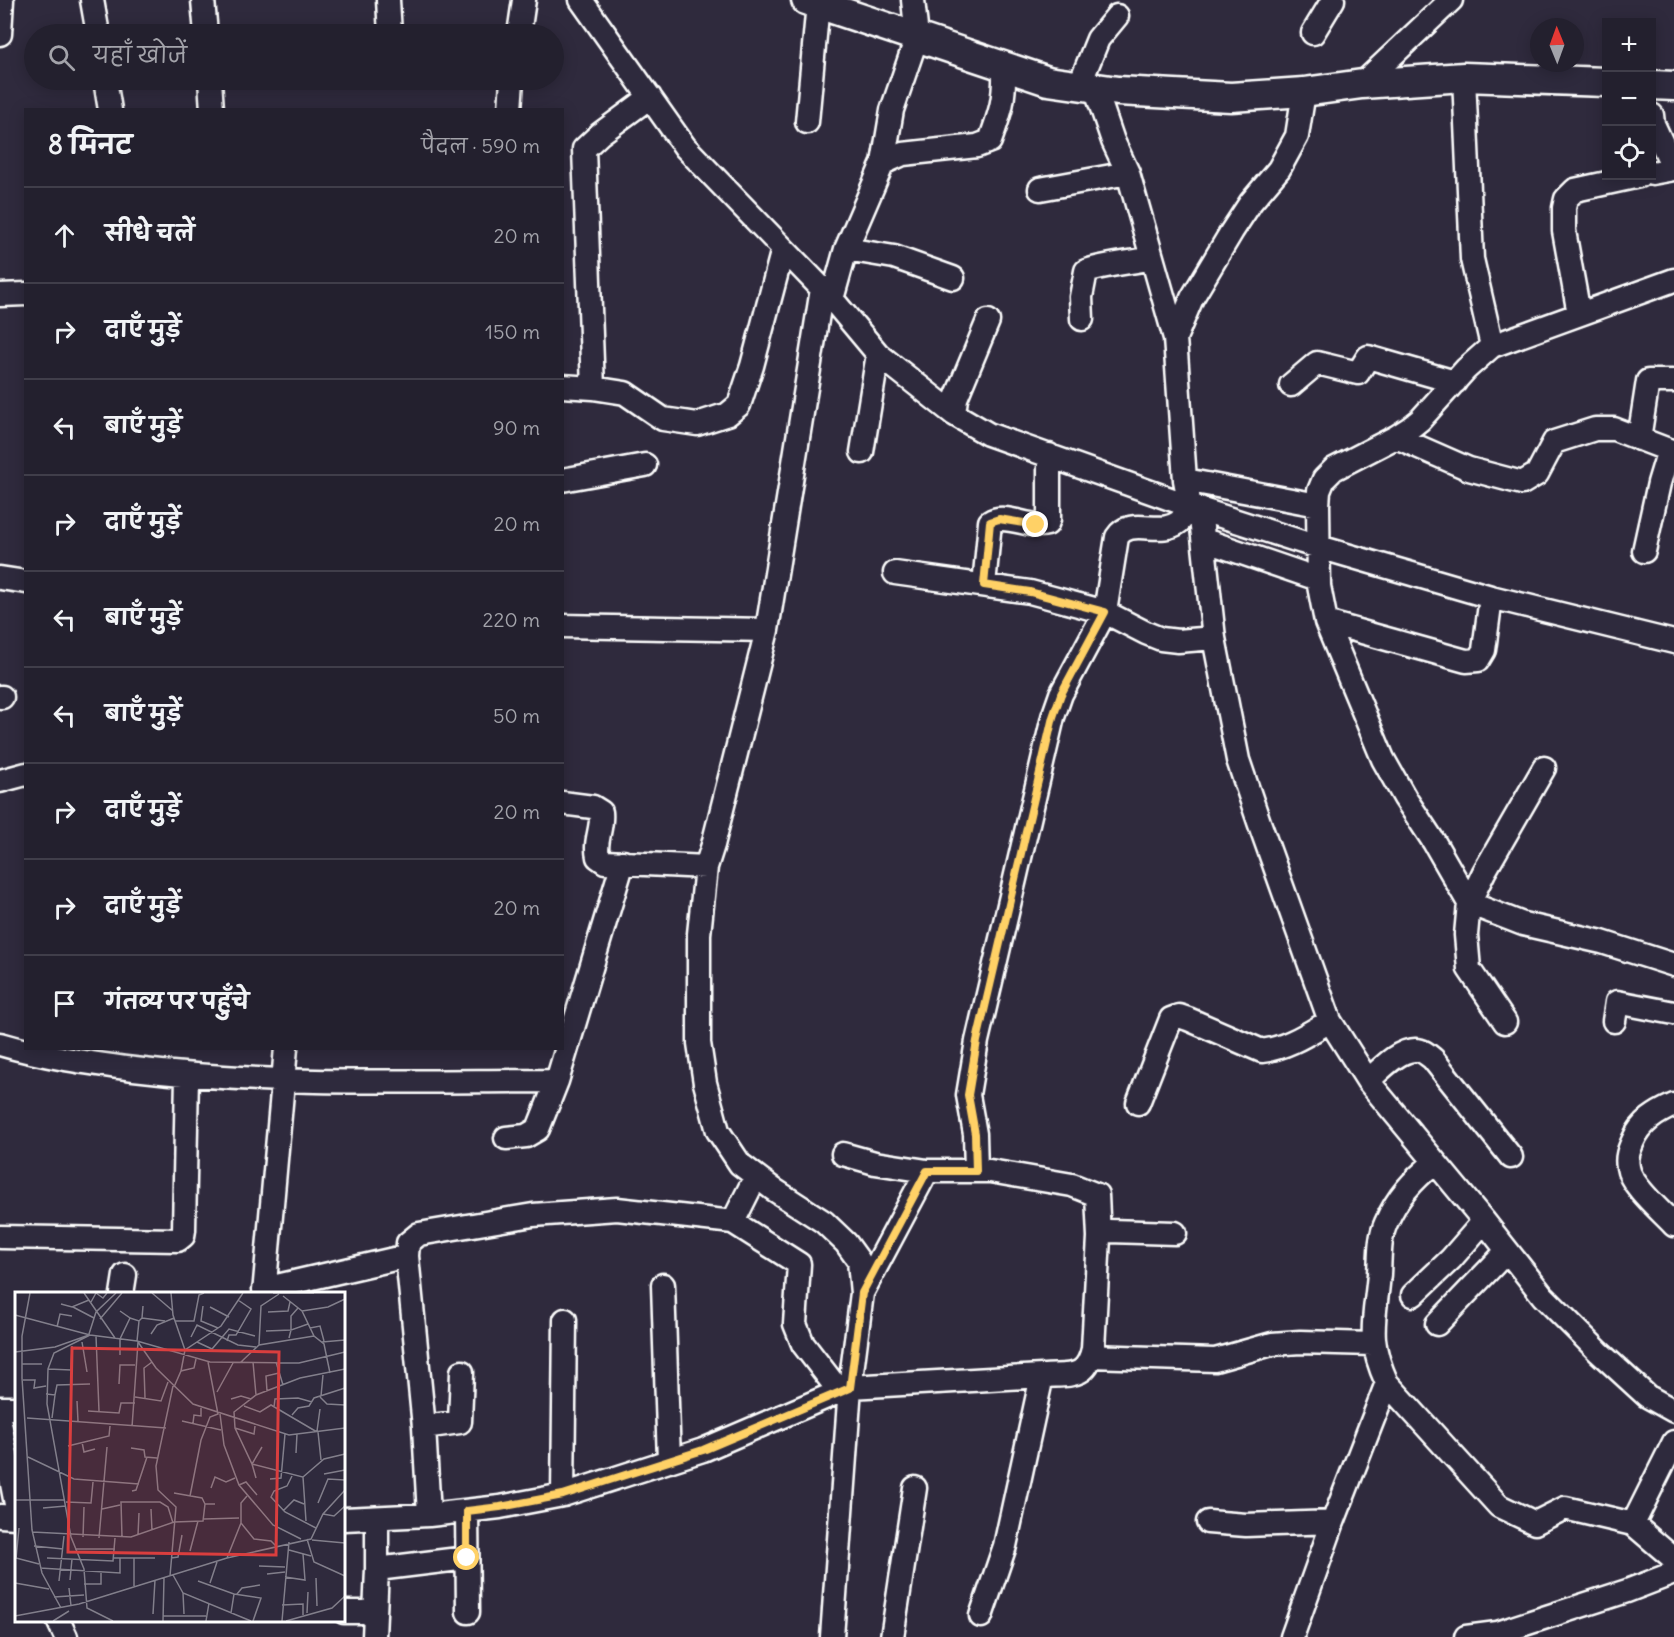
<!DOCTYPE html>
<html lang="hi">
<meta charset="utf-8">
<style>
body{margin:0;font-family:Delius,"Playpen Sans Deva",sans-serif;background:#2b2836;color:#f1f3f6}
.controls{position:absolute;right:18px;top:18px;display:grid;overflow:hidden;border-radius:0px;box-shadow:0 3px 15px #0003}
.controls button{width:54px;height:54px;display:grid;place-items:center;padding:0;border:0;border-bottom:2px solid #403e4a;background:#23202e;color:#f1f3f6;font:30px sans-serif}
.compass{position:absolute;left:1530px;top:18px;width:54px;height:54px;border-radius:50%;background:#23202e;box-shadow:0 3px 15px #0003;rotate:359deg}
.stop{position:absolute;width:18px;height:18px;margin:-14px;border:4px solid #ffd166;border-radius:50%;background:#fff}
.stop.end{background:#ffd166;border-color:#fff;box-shadow:0 2px 6px #0008}
.list{margin:0;padding:0;list-style:none}
h2{display:flex;justify-content:space-between;align-items:center;height:78px;margin:0;padding:0 24px;font-size:26px}
h2 small{font-size:20px;font-weight:400;color:#a3a3aa}
.list li{display:grid;grid-template-columns:39px 1fr auto;gap:18px;align-items:center;box-sizing:border-box;height:96px;padding:0 24px;border-top:2px solid #403e4a}
.list b{display:block;font-size:22px;white-space:nowrap}
.list em{font-size:20px;font-style:normal;color:#a3a3aa}
.icon{flex:none;width:33px;height:33px;fill:none;stroke:currentColor;stroke-width:2;stroke-linecap:round;stroke-linejoin:round}
.map{position:relative;flex:none;width:1674px;height:1637px;overflow:hidden}
.search{position:absolute;background:#23202e;box-shadow:0 3px 15px #0003;left:24px;top:24px;width:540px;height:66px;display:flex;align-items:center;gap:15px;box-sizing:border-box;padding:0 21px;border-radius:33px;color:#a3a3aa;font-size:22px}
.panel{position:absolute;background:#23202e;box-shadow:0 3px 15px #0003;left:24px;top:108px;width:540px;height:942px;border-radius:0px}
.map>svg:first-child{display:block}
.lines{fill:none;stroke-linecap:round;stroke-linejoin:round}
.minor-casing{stroke:#fff;stroke-width:27}
.major-casing{stroke:#fff;stroke-width:33}
.minor{stroke:#2f2a3d;stroke-width:22}
.major{stroke:#2f2a3d;stroke-width:28}
.route{stroke:#ffd166;stroke-width:8}
.inset-road{fill:none;stroke:#827f8b;stroke-width:1.5}
.view{fill:#da3e3e;fill-opacity:0.15;stroke:#da3e3e;stroke-width:3}
.inset-edge{fill:none;stroke:#fff;stroke-width:3}
</style>
<div class="map">
<svg width="1674" height="1637" viewBox="0 0 1674 1637">
<rect width="100%" height="100%" fill="#2f2a3d"/>
<filter id="ink" filterUnits="userSpaceOnUse"><feTurbulence type="fractalNoise" baseFrequency=".0167" numOctaves="2"/><feDisplacementMap in="SourceGraphic" scale="12" xChannelSelector="R" yChannelSelector="G"/><feConvolveMatrix kernelMatrix="1 2 1 2 8 2 1 2 1" color-interpolation-filters="sRGB"/></filter>
<g filter="url(#ink)">
<g class="lines">
<g class="minor-casing">
<path id="minor" d="M92 0 98 34
M203 0 206 34
M388 0 390 34
M581 0 685 147 832 299 878 354 954 414 988 434 1190 506 1302 542 1491 597 1674 642
M1313 33 1333 0
M0 34 2 0
M519 34 524 0
M1464 77 1472 259 1492 346
M105 80 110 110
M210 80 212 110
M1362 84 1451 0
M1079 86 1098 39 1117 16
M510 110 512 80
M1652 115 1653 124 1674 169 1652 173
M807 122 818 3
M883 163 892 110 917 37 913 0
M1040 189 1128 173
M846 249 894 257 953 278
M1674 280 1492 346 1466 369 1420 420 1410 428 1396 437 1334 469 1324 479 1319 491 1318 505 1319 586 1326 622 1383 759 1405 798 1434 842 1469 903 1523 924 1602 942 1674 965
M822 289 767 630 713 845 706 867 699 934V1043L705 1083 718 1131 740 1164 773 1189 824 1222 846 1243 859 1261 862 1293 850 1387 832 1637
M0 295 26 294
M832 299 846 249 883 163 903 154 977 146 990 141C1001 111 1005 99 1004 67
M1579 314 1564 231V208L1566 199 1575 190 1639 176
M1082 319 1081 297 1086 271C1107 264 1130 263 1152 258
M1175 338 1192 298 1232 231 1251 202 1279 169 1297 136 1304 92
M1291 385 1317 363 1358 373 1368 357 1455 382
M562 386 593 388 625 393 663 419 697 424 728 414 739 405 752 366 783 249
M593 388 584 149 600 134 650 97
M954 414 956 398 988 321
M1396 437 1469 469 1522 483 1537 474 1554 442 1595 429H1614L1674 452
M1639 439 1648 381H1674
M862 452 878 354
M562 480 645 465
M1185 480 1318 505
M1200 509 1214 638 1238 760 1259 822 1330 1021 1368 1081 1484 1221 1543 1296 1599 1352 1647 1396 1674 1411
M1204 540 1318 579
M1644 551 1659 483 1669 450
M895 573 1030 592 1105 612 1146 633 1161 639 1178 641 1214 638
M0 578 26 582
M984 585 990 522C1005 512 1030 529 1047 524L1049 519V455
M1326 622 1466 661 1478 660 1484 650 1491 597
M562 626 767 630
M0 697H2
M0 781 26 774
M562 803 593 807 601 812C603 828 594 841 598 857L605 862 706 867
M1614 1021 1617 1002 1674 1013
M1505 1022 1469 969 1466 935 1469 903 1484 872 1544 768
M0 1044C44 1057 88 1063 134 1069 274 1086 416 1081 557 1081
M1368 1081C1380 1070 1399 1049 1416 1050 1423 1050 1428 1055 1433 1059L1511 1157
M1138 1103 1171 1019 1179 1016 1188 1019 1262 1051C1287 1048 1309 1033 1330 1021
M1674 1105C1656 1113 1641 1122 1633 1141 1629 1150 1626 1157 1628 1167 1630 1185 1661 1211 1674 1225
M506 1138 526 1136 538 1129 557 1081 623 862
M843 1154 875 1163 927 1171H990L1072 1185 1097 1195 1099 1237
M1435 1162C1413 1180 1397 1197 1386 1223 1379 1238 1380 1257 1379 1274 1375 1321 1366 1337 1387 1383L1499 1506 1535 1523 1565 1508 1633 1524 1674 1559
M976 1171 975 1134 968 1095 977 1041 1053 717 1061 694 1105 612 1117 537C1130 516 1160 537 1179 522 1183 518 1187 511 1190 506L1185 480 1175 338 1128 173 1113 141 1095 88
M733 1222 756 1176
M0 1237 178 1240 183 1236 184 1230 187 1075
M663 1285 669 1461
M264 1289 407 1256
M862 1293 927 1171
M122 1294 125 1275
M264 1294 286 1048
M1413 1295 1451 1259 1484 1221
M1437 1324 1506 1252
M1091 1356 1215 1360 1272 1344 1300 1342 1373 1344
M0 1408H16
M0 1423 16 1504
M424 1427 460 1422 462 1372
M563 1495 565 1320
M467 1511 468 1612
M429 1515 424 1427 407 1256 408 1243 419 1234 533 1215 617 1209 733 1222 799 1264 795 1324 803 1344 840 1392
M0 1516 16 1517
M344 1519 429 1515 500 1507 563 1495 703 1450 850 1387 1042 1376C1070 1374 1086 1380 1093 1349L1099 1237 1104 1232 1109 1231 1175 1233
M1208 1522 1246 1525 1333 1522
M1633 1524 1674 1442
M377 1569 467 1558
M344 1612H375
M981 1616 1005 1546 1042 1376
M58 1620 66 1637
M374 1637 377 1569V1518
M892 1637 915 1488
M1292 1637 1333 1522 1387 1383
M1466 1637 1497 1633 1627 1591 1674 1573"/>
</g>
<g class="major-casing">
<path id="major" d="M806 0 1048 81 1118 91 1231 97 1304 92 1362 84 1464 77 1606 82
M1652 85 1674 86"/>
</g>
<use href="#minor" class="minor"/>
<use href="#major" class="major"/>
</g>
</g>
<g class="lines" filter="url(#ink)">
<path class="route" d="M467 1558V1511L500 1507 563 1495 703 1450 850 1388 862 1293 927 1171H976L975 1134 968 1095 977 1041 1053 717 1061 694 1105 612 1030 592 984 585 990 522 999 519 1036 525"/>
</g>
<g transform="translate(15 1292)">
<rect width="330" height="330" fill="#2f2a3d"/>
<path class="inset-road" d="M15 1 7 44V86L17 238 27 281 46 316M69 1 100 46M137 1 158 19M156 1 158 23 170 58M258 1H299M268 4 287 19 299 44 309 52 315 81M76 10 81 1 88 6 92 1M46 12 57 15 74 8M188 14 186 29 203 36M58 15 79 26M195 15 214 25M287 19 313 15 330 7M253 20 273 19 275 10M0 23 75 43 122 49 195 70 284 71 330 60M115 26 124 29 127 26 128 14M127 26 150 29M85 27 107 1M160 29H179L184 3 189 1M42 35 45 22 57 24M295 36 305 34 309 49M251 39 276 38V24L283 16M74 42 81 20 101 1M136 42 142 33 159 26M75 43 39 61 33 77 32 112 56 245 69 277 72 316 98 329M81 44 84 119M176 45 182 33 223 53 241 55M274 46 276 38 293 32M122 49 124 29M212 49 214 43H221L236 17 223 8M67 50 72 80M123 50 141 76 178 112 274 143 330 136M182 50 197 57 214 37 240 44M307 50 330 48M244 53 246 14 264 2M0 60 40 55 74 43M105 63V47L115 26 105 19M226 70 244 53 299 44M238 70 241 103M261 70 268 93M7 72H27M33 77 56 78 57 54M166 79 170 58 206 34 228 1M8 88H20L19 96 31 94M104 92 105 73H120M159 95 166 79 179 76 181 67M252 99 251 84 264 81M202 100 218 71M31 102 40 103 42 93 75 92M306 104 308 83M120 105 146 109 153 90M305 105 312 112 330 113M130 106 129 76 137 70M216 107 226 104 236 107M62 109 63 129M229 114 245 120 256 113 302 140M259 115 260 107 283 106 297 110M73 119 104 121 106 111H120M205 122 209 153 224 193 258 233 286 247M277 123 283 116 294 114 299 106 330 96M12 126 151 136M37 126 40 103M167 129 206 138M178 131 179 123 186 124V116M117 135 123 50M220 136 239 142 240 134M302 139 305 117M303 140 306 168M67 150 69 160 80 157M53 154 94 144 95 134M116 156 129 158 130 165 142 166M281 161 282 142M13 165 59 187 124 192M309 182 330 178M277 184 272 194 259 199 256 205 270 220 301 236M288 185 309 167 330 162M241 186 237 172 247 155M255 187 266 186 270 142M224 193 231 190 242 203M196 196 200 185 211 190 220 186M117 199 121 198 132 165M159 201 187 206 190 212M175 204 186 148 195 125 203 122 193 70M232 204 226 211V231L239 247 256 249 262 255M0 208H50M51 210 76 211 78 190M303 211 313 187 330 188M28 216 51 214M87 217 105 213M136 217 137 239M268 219 279 208 289 212M308 222 319 224 330 214M189 227 224 226M291 229 288 185 237 172 220 136 219 120 241 103 285 86 330 77M17 240 116 245 159 230 188 229 190 212H200M123 243 124 221M68 245 69 215M107 245 106 210H145L153 215 158 231M84 246 92 155M292 247 299 270 330 284M297 248 330 251M19 254 48 257M60 257H100M274 258 296 264M175 259 183 229M1 266 24 272M32 266 98 269 100 246M99 266H140M119 266V294M156 266 163 265 167 243M212 266 226 231M1 267 4 236M244 274 270 275M25 276 105 281V266M252 282 270 280M158 283 168 301 236 329M155 284 161 215 143 198 141 174 158 94M270 285 290 288 288 262M301 286 302 314M55 288 57 267M44 289 49 244M183 289 219 302 216 321M0 291 34 297M195 291 202 270M69 292H86V281M54 296 56 314M168 301 169 322M219 302 246 306 238 329M222 302 227 296 245 293M39 305 69 303M267 313 288 312V323M292 321 293 300M138 322 140 288M0 324 64 312 212 266 296 247 308 222 330 198M148 324H191M38 329 54 319M148 329 149 286M191 329 194 311M267 329 274 250M271 329 317 316 330 304"/>
<path class="view" d="M57 56 264 60 261 263 53 260Z"/>
<rect width="330" height="330" class="inset-edge"/>
</g>
</svg>
<div class="controls">
<button>+</button>
<button>−</button>
<button><svg class="icon" aria-label="locate" viewBox="0 0 24 24"><circle cx="12" cy="12" r="6"/><path d="M12 2v4M12 18v4M2 12h4M18 12h4"/></svg></button>
</div>
<svg class="compass" viewBox="-18 -18 36 36"><path d="M0-13l5 13h-10z" fill="#e53935"/><path d="M0 13l5-13h-10z" fill="#a3a3aa"/></svg>
<div class="stop" style="left:467px;top:1558px"></div>
<div class="stop end" style="left:1036px;top:525px"></div>
<div class="search"><svg class="icon" aria-label="search" viewBox="0 0 24 24"><circle cx="10" cy="10" r="6"/><path d="M15 15l6 6"/></svg>यहाँ खोजें</div>
<section class="panel">
<h2>8 मिनट<small>पैदल · 590 m</small></h2>
<ul class="list">
<li><svg class="icon" aria-label="ahead" viewBox="0 0 24 24"><path d="M12 20V5M6 11l6-6 6 6"/></svg><div><b>सीधे चलें</b></div><em>20 m</em></li>
<li><svg class="icon" aria-label="right" viewBox="0 0 24 24"><path d="M7 20v-9h11M14 6l5 5-5 5"/></svg><div><b>दाएँ मुड़ें</b></div><em>150 m</em></li>
<li><svg class="icon" aria-label="left" viewBox="0 0 24 24"><path d="M17 20v-9H6M10 6l-5 5 5 5"/></svg><div><b>बाएँ मुड़ें</b></div><em>90 m</em></li>
<li><svg class="icon" aria-label="right" viewBox="0 0 24 24"><path d="M7 20v-9h11M14 6l5 5-5 5"/></svg><div><b>दाएँ मुड़ें</b></div><em>20 m</em></li>
<li><svg class="icon" aria-label="left" viewBox="0 0 24 24"><path d="M17 20v-9H6M10 6l-5 5 5 5"/></svg><div><b>बाएँ मुड़ें</b></div><em>220 m</em></li>
<li><svg class="icon" aria-label="left" viewBox="0 0 24 24"><path d="M17 20v-9H6M10 6l-5 5 5 5"/></svg><div><b>बाएँ मुड़ें</b></div><em>50 m</em></li>
<li><svg class="icon" aria-label="right" viewBox="0 0 24 24"><path d="M7 20v-9h11M14 6l5 5-5 5"/></svg><div><b>दाएँ मुड़ें</b></div><em>20 m</em></li>
<li><svg class="icon" aria-label="right" viewBox="0 0 24 24"><path d="M7 20v-9h11M14 6l5 5-5 5"/></svg><div><b>दाएँ मुड़ें</b></div><em>20 m</em></li>
<li><svg class="icon" aria-label="arrive" viewBox="0 0 24 24"><path d="M6 21V4h12l-3 4 3 4H6"/></svg><div><b>गंतव्य पर पहुँचे</b></div></li>
</ul>
</section>
</div>
